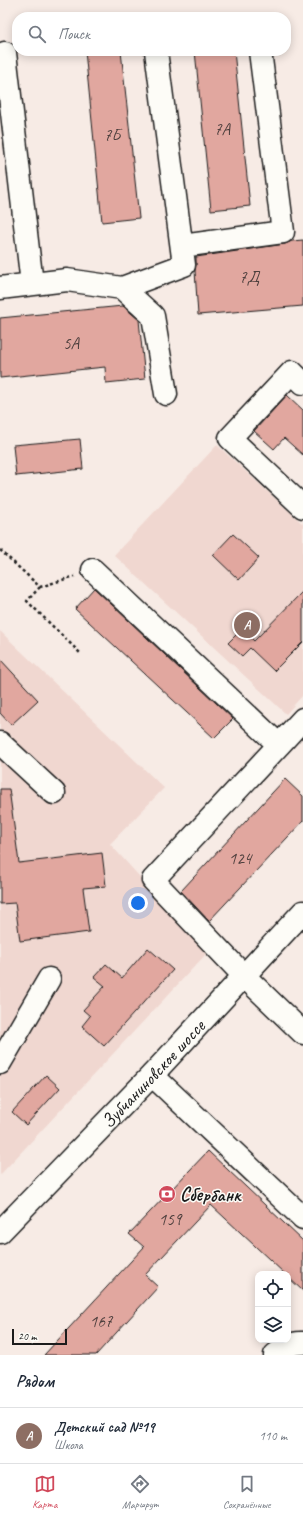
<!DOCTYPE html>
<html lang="ru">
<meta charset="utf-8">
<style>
body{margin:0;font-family:Caveat,sans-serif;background:#f6f6f7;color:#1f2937}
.controls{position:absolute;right:12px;bottom:12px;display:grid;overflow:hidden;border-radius:8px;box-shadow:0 2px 10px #0003}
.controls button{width:36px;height:36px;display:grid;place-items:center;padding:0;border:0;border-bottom:1px solid #e0e1e3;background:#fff;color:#1f2937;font:20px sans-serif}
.scale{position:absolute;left:12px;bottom:10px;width:55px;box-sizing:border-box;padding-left:4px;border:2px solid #1c1c1c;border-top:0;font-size:11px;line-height:14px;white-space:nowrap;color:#1c1c1c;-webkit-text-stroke:3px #fdfcf7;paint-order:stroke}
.you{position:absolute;left:138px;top:903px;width:14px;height:14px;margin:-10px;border:3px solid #fff;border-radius:50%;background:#1a73e8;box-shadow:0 0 0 6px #1a73e833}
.badge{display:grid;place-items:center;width:26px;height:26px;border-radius:50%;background:#d1495b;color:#fff;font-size:13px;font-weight:700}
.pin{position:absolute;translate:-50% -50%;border:2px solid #fff;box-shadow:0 1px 4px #0006}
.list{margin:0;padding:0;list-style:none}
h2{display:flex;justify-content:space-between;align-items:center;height:52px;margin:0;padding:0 16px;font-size:17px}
h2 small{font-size:13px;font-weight:400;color:#747a83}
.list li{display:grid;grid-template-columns:26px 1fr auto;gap:12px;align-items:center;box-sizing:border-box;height:56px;padding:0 16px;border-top:1px solid #e0e1e3}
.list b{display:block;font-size:15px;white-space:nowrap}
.list p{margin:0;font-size:13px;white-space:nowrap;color:#747a83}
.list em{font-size:13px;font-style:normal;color:#747a83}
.icon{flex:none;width:22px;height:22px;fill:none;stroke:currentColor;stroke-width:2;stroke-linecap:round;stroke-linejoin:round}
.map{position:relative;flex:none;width:303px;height:1355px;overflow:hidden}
.search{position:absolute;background:#fff;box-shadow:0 2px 10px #0003;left:12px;right:12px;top:12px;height:44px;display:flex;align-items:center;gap:10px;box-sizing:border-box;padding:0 14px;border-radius:16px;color:#747a83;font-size:15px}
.sheet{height:108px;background:#fff}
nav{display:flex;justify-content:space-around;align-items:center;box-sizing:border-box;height:56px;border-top:1px solid #e0e1e3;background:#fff;font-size:11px;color:#747a83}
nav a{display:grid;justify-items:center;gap:2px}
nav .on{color:#d1495b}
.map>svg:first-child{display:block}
.built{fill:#f0d7d0}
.building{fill:#e1a79f;stroke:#1c1c1c}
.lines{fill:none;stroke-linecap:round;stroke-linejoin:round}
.minor-casing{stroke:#1c1c1c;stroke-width:25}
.major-casing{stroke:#1c1c1c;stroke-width:25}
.path{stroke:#1c1c1c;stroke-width:2.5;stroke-dasharray:3 3;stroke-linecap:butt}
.minor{stroke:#fdfcf7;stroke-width:22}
.major{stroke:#fdfcf7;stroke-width:22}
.labels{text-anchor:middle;stroke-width:3;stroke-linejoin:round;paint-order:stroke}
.number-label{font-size:17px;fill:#4d3f3d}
.street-label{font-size:19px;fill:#1c1c1c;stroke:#fdfcf7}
.poi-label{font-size:19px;font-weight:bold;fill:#1c1c1c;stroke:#fdfcf7;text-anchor:start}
</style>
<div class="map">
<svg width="303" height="1355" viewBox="0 0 303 1355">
<rect width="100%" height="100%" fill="#f7ebe5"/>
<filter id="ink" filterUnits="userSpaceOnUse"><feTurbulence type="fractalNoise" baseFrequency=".025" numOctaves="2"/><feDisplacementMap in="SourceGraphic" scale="8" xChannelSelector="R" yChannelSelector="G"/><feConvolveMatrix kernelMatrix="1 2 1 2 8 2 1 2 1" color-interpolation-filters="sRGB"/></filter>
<g filter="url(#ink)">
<path class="built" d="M217 445 303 524V695L286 714 114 555Z
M0 631 164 788 110 844 208 952 0 1175Z"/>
<path class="building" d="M85 51H121L139 218 102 222Z
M195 51H234L250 206 211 210Z
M303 240V306L198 315 195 271 196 264V257L285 244 292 241Z
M123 306 139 320 145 379 106 383 105 367 0 378V318Z
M287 395 303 410V455L284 438 274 449 254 431Z
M80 439 83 469 16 476 13 445Z
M233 534 259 558 239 580 213 555Z
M94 588 233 719 214 738 75 609Z
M303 591V642L274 671 250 648 242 656 228 643 242 629 254 641Z
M0 659 38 700 11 725 0 713Z
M285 779 303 796V821L209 921 181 891Z
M0 789H9L19 863 102 853 106 886 83 888 89 932 20 941 15 903 0 904Z
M148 948 173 970 104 1046 82 1026 90 1016 83 1010 105 986 94 977 106 964 122 978Z
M46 1075 60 1088 26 1125 12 1112Z
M208 1151 303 1241V1291L288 1277V1274H285L211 1205 145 1275 158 1287 96 1355H44L144 1247 129 1234Z"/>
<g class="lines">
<g class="minor-casing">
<path id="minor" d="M5 53 32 284
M182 246 283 232 260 51
M0 288 67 280 122 288 184 265 156 51
M122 288 153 316 166 394
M303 383 292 372 230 438 303 507
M93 570 279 745 303 719
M0 743 54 793
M279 745 153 880 244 976 303 1033
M0 1063 49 979
M152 1075 303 1218
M275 1355C284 1348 291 1342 303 1343"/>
</g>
<g class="major-casing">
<g id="major">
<path id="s1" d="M0 1232 152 1075 303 912"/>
</g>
</g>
<path class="path" d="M0 550 40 587 75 576
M40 587 27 601 80 653"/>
<use href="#minor" class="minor"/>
<use href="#major" class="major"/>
</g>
</g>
<defs>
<g id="bank-disc" transform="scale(0.9)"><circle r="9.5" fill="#d1495b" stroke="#fdfcf7"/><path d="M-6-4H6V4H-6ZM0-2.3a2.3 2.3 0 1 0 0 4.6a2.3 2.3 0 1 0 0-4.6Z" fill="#fff"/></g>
</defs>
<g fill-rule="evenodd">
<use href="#bank-disc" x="167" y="1194"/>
</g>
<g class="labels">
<g class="number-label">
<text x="222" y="135">7А</text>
<text x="112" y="141">7Б</text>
<text x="249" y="283">7Д</text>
<text x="71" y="349">5А</text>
<text x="240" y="864">124</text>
<text x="170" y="1225">159</text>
<text x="101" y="1327">167</text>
</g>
<g class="street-label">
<text dy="7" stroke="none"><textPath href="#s1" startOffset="220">Зубчаниновское шоссе</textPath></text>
</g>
<g class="poi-label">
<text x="180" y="1201">Сбербанк</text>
</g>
</g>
</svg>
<div class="controls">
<button><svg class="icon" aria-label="locate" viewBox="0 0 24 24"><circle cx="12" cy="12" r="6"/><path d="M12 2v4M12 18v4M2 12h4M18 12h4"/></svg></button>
<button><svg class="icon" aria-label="layers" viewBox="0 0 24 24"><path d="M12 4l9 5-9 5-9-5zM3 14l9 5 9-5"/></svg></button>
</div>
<div class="scale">20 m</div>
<div class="you"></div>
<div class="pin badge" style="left:247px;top:625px;background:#8d6e63">A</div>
<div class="search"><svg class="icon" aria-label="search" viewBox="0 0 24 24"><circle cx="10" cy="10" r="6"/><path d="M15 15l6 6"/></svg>Поиск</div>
</div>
<section class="sheet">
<h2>Рядом<small></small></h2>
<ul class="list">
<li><span class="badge" style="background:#8d6e63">A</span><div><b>Детский сад №19</b><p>Школа</p></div><em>110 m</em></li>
</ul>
</section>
<nav>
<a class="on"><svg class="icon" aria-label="map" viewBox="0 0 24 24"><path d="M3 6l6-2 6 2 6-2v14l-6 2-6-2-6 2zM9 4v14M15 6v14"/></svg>Карта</a>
<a><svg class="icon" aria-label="directions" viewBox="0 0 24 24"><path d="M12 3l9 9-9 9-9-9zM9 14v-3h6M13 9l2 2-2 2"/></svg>Маршрут</a>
<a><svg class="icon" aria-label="saved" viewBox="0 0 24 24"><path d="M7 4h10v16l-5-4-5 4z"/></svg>Сохранённые</a>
</nav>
